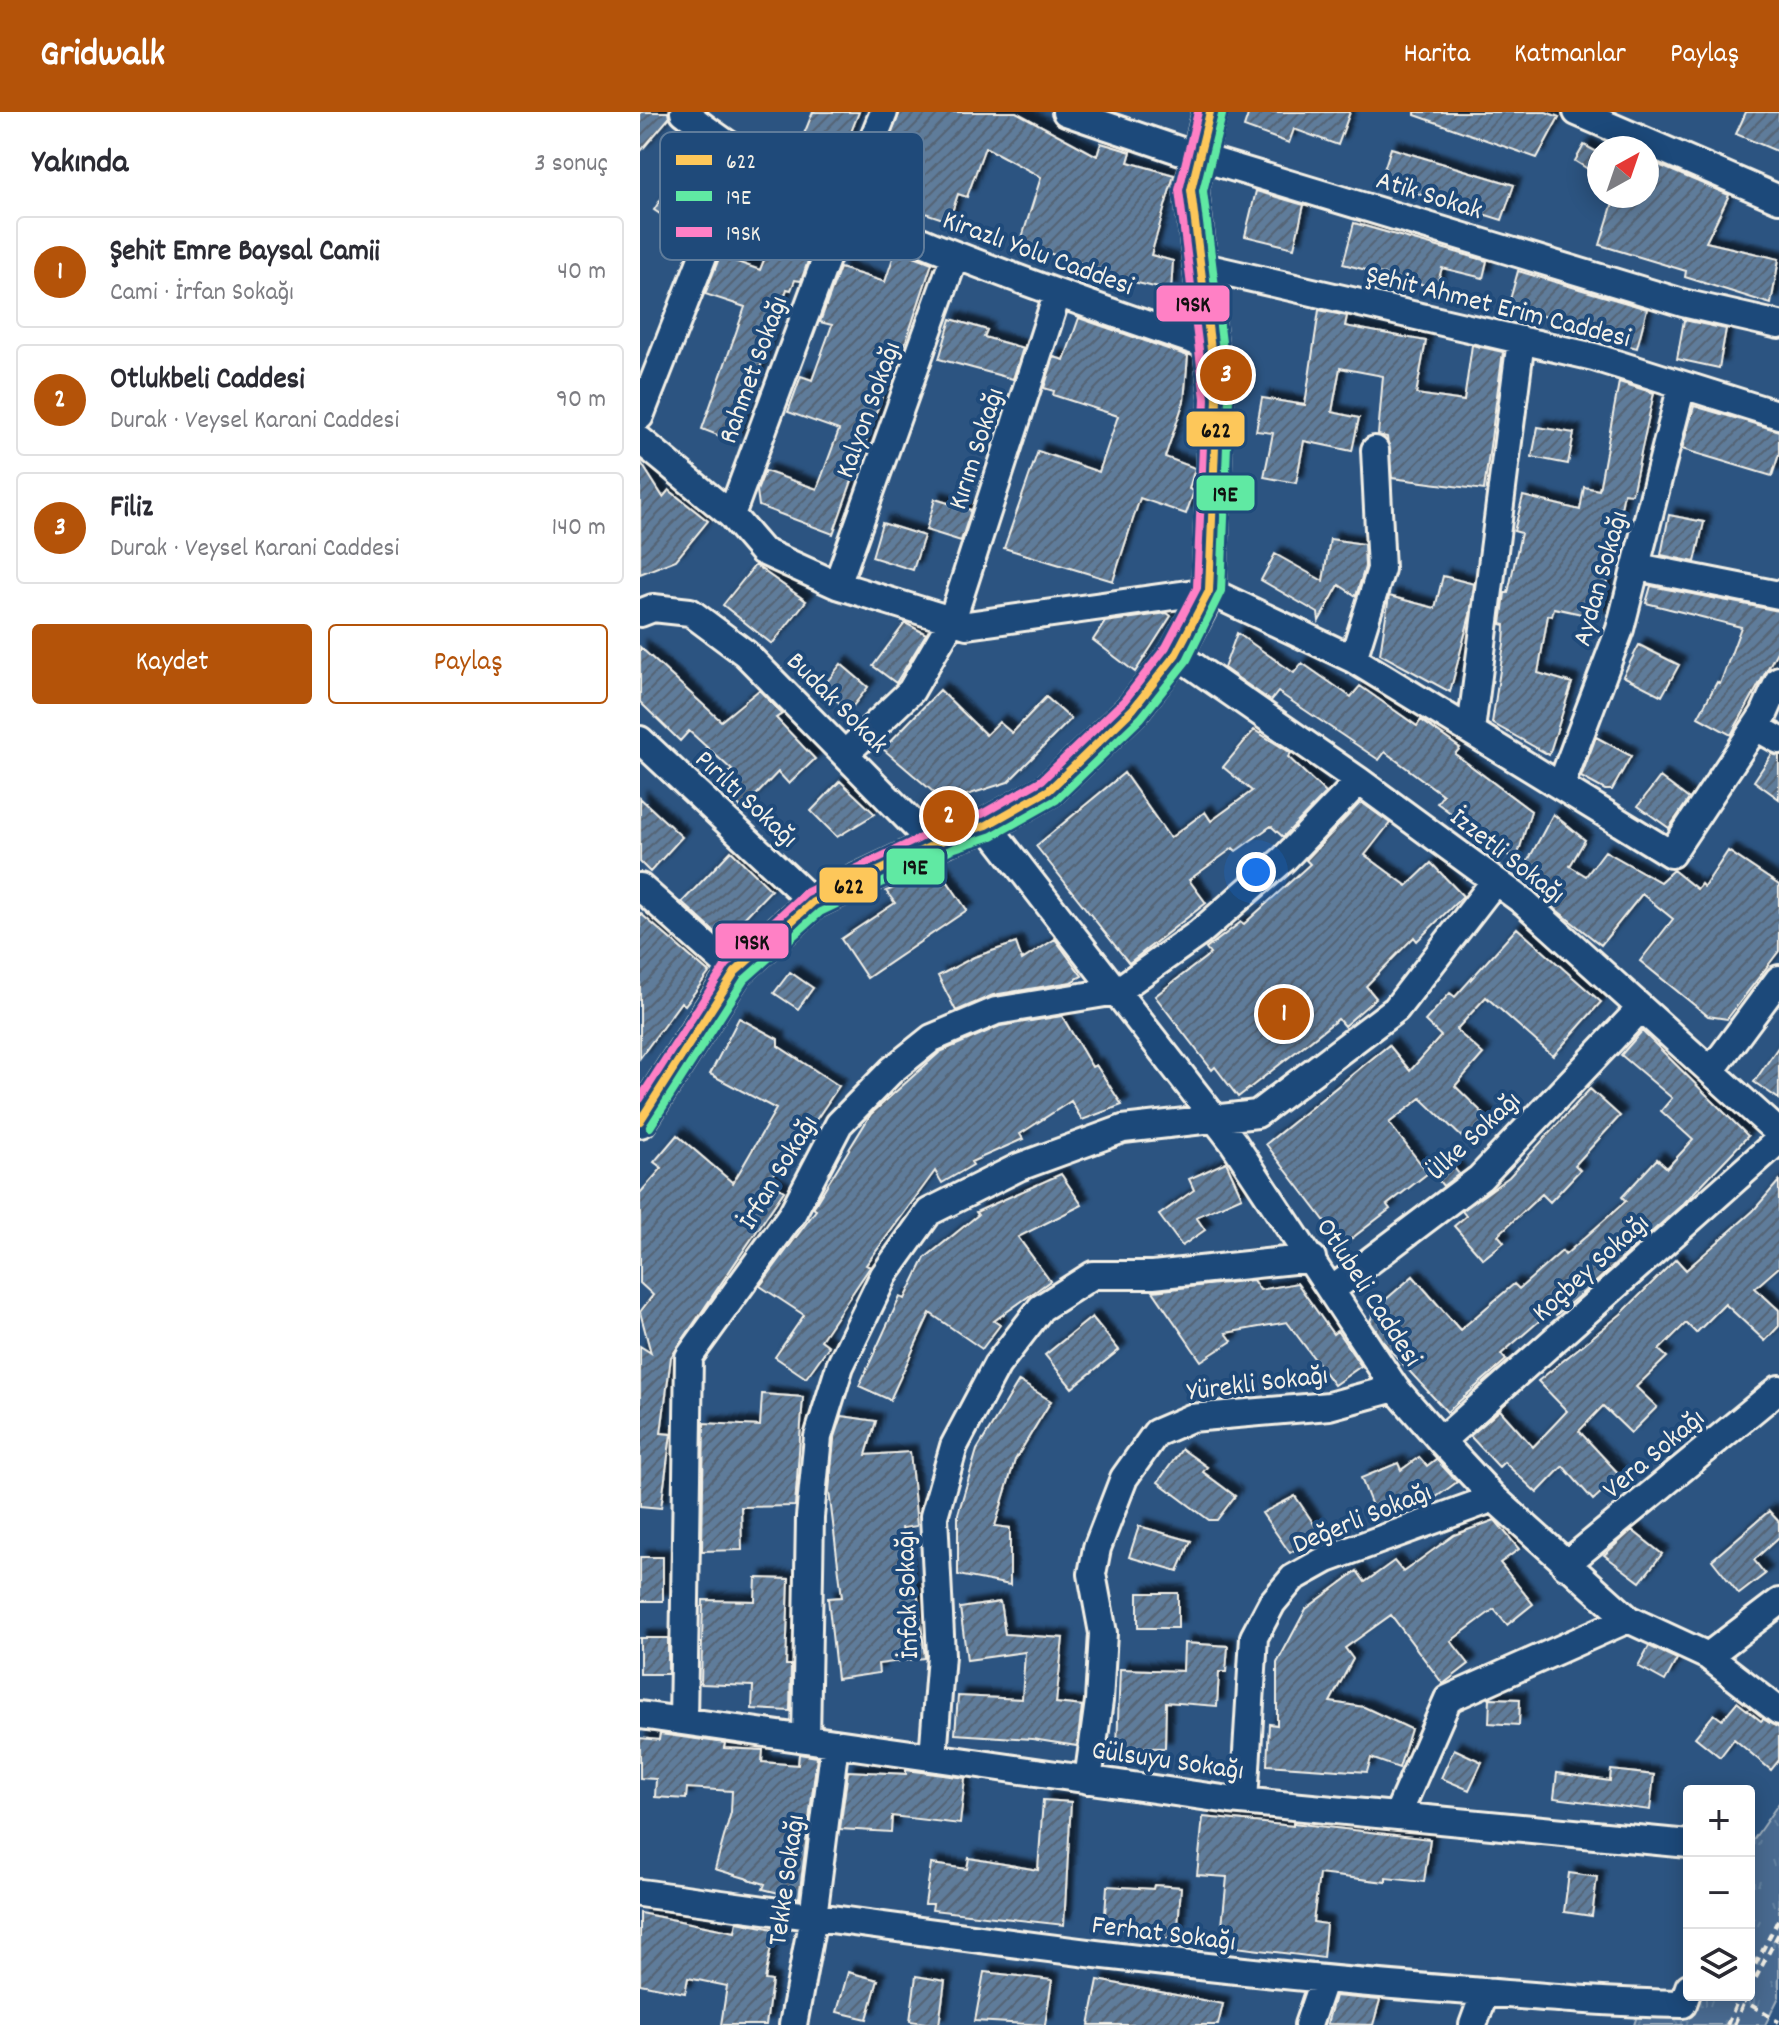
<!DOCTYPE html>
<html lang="tr">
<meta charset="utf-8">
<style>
body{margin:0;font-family:Dekko,sans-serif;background:#f2f2f3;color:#2b2b33}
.controls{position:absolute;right:24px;bottom:24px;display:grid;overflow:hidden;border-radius:8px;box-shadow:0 4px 20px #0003}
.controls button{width:72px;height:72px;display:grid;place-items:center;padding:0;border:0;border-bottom:2px solid #e1e1e2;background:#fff;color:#2b2b33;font:40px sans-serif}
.compass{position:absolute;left:947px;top:24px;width:72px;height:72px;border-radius:50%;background:#fff;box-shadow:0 4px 20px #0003;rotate:40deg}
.you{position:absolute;left:616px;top:760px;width:28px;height:28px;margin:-20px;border:6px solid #fff;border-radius:50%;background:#1a73e8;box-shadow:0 0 0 12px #1a73e833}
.badge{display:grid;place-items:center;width:52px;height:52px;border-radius:50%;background:#b45309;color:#fff;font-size:26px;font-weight:700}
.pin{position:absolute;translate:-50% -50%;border:4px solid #fff;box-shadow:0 2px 8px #0006}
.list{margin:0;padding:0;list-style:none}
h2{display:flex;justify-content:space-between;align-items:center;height:104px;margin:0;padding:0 32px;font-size:34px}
h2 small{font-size:26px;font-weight:400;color:#7c7c81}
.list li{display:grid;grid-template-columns:52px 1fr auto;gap:24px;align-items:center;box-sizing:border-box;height:112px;margin:0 16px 16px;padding:0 16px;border:2px solid #e1e1e2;border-radius:8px}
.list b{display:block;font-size:30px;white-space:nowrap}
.list p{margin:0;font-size:26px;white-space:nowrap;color:#7c7c81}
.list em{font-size:26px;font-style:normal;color:#7c7c81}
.actions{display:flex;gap:16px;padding:24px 32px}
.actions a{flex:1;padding:18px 0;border:2px solid #b45309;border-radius:8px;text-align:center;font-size:28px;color:#b45309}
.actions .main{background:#b45309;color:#fff}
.icon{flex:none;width:44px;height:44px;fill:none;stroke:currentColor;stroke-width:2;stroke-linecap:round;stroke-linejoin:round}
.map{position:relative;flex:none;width:1139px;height:1913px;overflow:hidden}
header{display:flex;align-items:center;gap:48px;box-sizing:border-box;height:112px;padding:0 40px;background:#b45309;color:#fff}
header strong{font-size:38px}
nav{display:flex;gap:44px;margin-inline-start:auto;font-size:28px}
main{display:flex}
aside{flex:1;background:#fff}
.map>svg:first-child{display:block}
.park{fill:url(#park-tufts);stroke:#9eaebc;stroke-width:2}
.building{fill:url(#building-hatch);stroke:#f4f1e8;stroke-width:2;filter:url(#shadow)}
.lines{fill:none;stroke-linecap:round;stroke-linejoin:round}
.minor-casing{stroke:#f4f1e8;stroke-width:32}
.major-casing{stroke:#f4f1e8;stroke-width:38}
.path{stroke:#f4f1e8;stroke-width:4;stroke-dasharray:8 6;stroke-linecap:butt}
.minor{stroke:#1f4a7a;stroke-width:26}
.major{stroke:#1f4a7a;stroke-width:32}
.bus-1-casing{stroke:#1f4a7a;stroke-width:14}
.bus-2-casing{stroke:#1f4a7a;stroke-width:14}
.bus-3-casing{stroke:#1f4a7a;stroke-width:14}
.bus-1{stroke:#fdc75a;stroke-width:8}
.bus-2{stroke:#60e9a3;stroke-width:8}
.bus-3{stroke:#ff80c5;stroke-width:8}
.labels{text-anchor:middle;stroke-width:8;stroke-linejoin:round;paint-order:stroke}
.street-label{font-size:28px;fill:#f4f1e8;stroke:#1f4a7a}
.key{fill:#1f4a7a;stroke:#5f7c9b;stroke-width:2}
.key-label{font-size:22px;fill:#f4f1e8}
.line-badge{stroke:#1f4a7a;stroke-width:3}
.pale-badge-label{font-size:22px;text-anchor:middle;font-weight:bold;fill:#111}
</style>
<header>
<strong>Gridwalk</strong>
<nav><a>Harita</a><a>Katmanlar</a><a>Paylaş</a></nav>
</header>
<main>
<aside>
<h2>Yakında<small>3 sonuç</small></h2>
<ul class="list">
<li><span class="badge">1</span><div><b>Şehit Emre Baysal Camii</b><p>Cami · İrfan Sokağı</p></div><em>40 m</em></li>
<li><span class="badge">2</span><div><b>Otlukbeli Caddesi</b><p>Durak · Veysel Karani Caddesi</p></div><em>90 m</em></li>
<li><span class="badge">3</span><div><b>Filiz</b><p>Durak · Veysel Karani Caddesi</p></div><em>140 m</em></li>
</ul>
<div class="actions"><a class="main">Kaydet</a><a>Paylaş</a></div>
</aside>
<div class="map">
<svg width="1139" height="1913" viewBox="0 0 1139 1913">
<defs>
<pattern id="park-tufts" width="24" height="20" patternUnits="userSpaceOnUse" patternTransform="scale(2)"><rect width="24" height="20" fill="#496b90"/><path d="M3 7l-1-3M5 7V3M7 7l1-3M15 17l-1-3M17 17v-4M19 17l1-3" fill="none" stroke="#6481a0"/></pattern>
<pattern id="building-hatch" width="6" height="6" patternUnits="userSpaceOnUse" patternTransform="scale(2)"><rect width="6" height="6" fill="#5e7b9a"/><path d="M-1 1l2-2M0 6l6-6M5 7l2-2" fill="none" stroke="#556474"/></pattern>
<filter id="shadow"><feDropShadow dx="7" dy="-7" stdDeviation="2" flood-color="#0009"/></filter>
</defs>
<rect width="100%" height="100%" fill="#2c5481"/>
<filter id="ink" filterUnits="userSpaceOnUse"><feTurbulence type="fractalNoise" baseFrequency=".0125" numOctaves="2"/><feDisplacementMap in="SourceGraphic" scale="16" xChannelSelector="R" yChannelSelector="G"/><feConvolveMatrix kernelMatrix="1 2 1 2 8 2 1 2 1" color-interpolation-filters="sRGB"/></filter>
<g filter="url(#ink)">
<path class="park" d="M1139 1691V1885L1125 1913H994L997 1904 1046 1903 1054 1883H1109V1734Z"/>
<path class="building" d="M0 0H28L29 6 0 40Z
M173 0H219L193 65 153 49Z
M260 0H376L457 44 461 31 491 40 488 50 534 63 511 143 533 149 531 179 464 163 465 159 380 132 401 65 345 35 327 85 318 82 309 109 228 82Z
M609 0H710L698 33 654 17 649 31 604 15Z
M775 0H906L919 5 897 46 775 3Z
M1106 0H1139V40L1096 22Z
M944 33 959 41V64L935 49Z
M751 36 874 73 862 108 740 70Z
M1007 48 1089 83 1066 130 1139 147 1131 192 1045 165 1046 159 960 133 975 84H1007Z
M35 65 64 83 43 117 14 98Z
M616 79 664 93 654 136 605 124Z
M714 111 847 149 843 166 802 156 796 176 703 152Z
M135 121 153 129 151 134 169 146 161 169 155 168 151 178 147 177 95 330 62 317 105 195 65 182 80 144 120 158Z
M256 137 292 151 265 232 261 231 193 422 119 394 117 379 125 359 177 377 199 318 148 300 161 264 172 268 192 213 180 210 200 156 245 170Z
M878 159 1007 197 997 236 959 226 961 219 868 195Z
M679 198 707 204 705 214 786 229 776 282 824 289 832 233 863 240 844 378 752 366 747 325 738 323 743 264 700 256 692 300 719 306 712 339 664 329 656 371 624 365 633 321 616 319 622 286 665 293Z
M439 206 548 244 544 289 525 345 555 356 549 377 554 379 546 402 500 386 473 469 364 436 398 339 459 360 478 304 413 283 414 279 404 276 414 245 424 248Z
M311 207 347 218 344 225 383 236 373 267 299 247Z
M1044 208 1086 217 1079 256 1037 247Z
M979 270 1014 281 992 382 984 381 960 506 914 496 912 504 908 503 898 561 932 571 909 643 852 611 864 532 865 513 861 512 865 481H868L881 421 874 419 883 384 940 398 944 375 959 378Z
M1054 294 1139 319V342L1132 364 1042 337Z
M898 315 934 321 928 352 892 345Z
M0 349 23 385 29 378 68 409 36 448 0 462Z
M295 387 331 398 321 429 286 418Z
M1029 403 1064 410 1055 450 1021 443Z
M242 411 284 424 273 458 232 445Z
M690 427 724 432 725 455 716 484 699 473 679 509 678 501 621 468 635 442 683 469Z
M115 453 166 489 132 532 83 493Z
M803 464 834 472 830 503 810 580 740 542 749 484 795 496Z
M1011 474 1139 499V536L1091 623 1058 605 1077 570 1080 572 1101 515 1006 491Z
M527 501 531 504 495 560 453 528 465 510Z
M265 511 286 522 256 571 233 554Z
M597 521 654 561 662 551 711 585 720 574 777 614 781 608 820 636 815 642 891 699 876 749 797 691 803 683 745 640 739 648 638 580 631 589 584 556Z
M999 533 1039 553 1022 584 983 564Z
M0 535 81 609 119 578 142 602 136 606 175 647 149 672 138 660 103 697 78 673 92 658 49 619 40 629 0 590Z
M201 552 228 575 209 599 182 576Z
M300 578 346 623 359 610 372 621 406 585 431 607 368 670 305 690 243 637Z
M614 618 651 641 648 645 686 681 643 725 631 714 596 739 593 736 549 768 566 791 489 851 396 734 484 661 530 726 565 700 571 709 612 679 583 655Z
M956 625 991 644 972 678H965L941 665Z
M1132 642 1139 644V687L1114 669Z
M1020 665 1049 687 1029 716 998 694Z
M200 669 235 702 197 725 171 699Z
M0 686 42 725 10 760 0 750Z
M721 690 750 711 725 743 767 774 791 751 823 784 777 829 774 825 726 874 736 886 704 914 698 907 598 985 575 955 572 958 515 884 570 842 566 837 601 810 604 812 670 752 666 748Z
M913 702 945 728 930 754 946 764 965 739 1020 770 1033 758 1057 777 1061 772 1064 775 1088 739 1139 773V839L1087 907 1068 904 1000 849 1033 807 1002 782 961 833 914 796 922 785 883 758Z
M91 739 131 778 83 828 42 790Z
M301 760 327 798 227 866 201 827 255 791 246 779Z
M0 801 69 861 45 893 41 890 0 946Z
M877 816 961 890 913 944 846 885 816 918 843 942 815 974 851 1009 829 1032 781 986 749 1011 788 1061 747 1093 750 1097 703 1133 626 1032 749 933 770 959 801 924 785 909 810 881 815 885Z
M415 827 442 864 431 870 353 883 316 899 298 864 334 845 376 831 382 848Z
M150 860 173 876 158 897 134 881Z
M422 904 452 955 456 953 482 993 442 1008 431 989 380 1022 383 1027 331 1050 333 1053 302 1071 295 1059 226 1153 230 1155 181 1228 189 1234 166 1266 135 1245 164 1203 120 1174 176 1098 173 1096 179 1086 231 1002 300 940 360 914Z
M99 906 138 927V934L199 974 172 1014 165 1010 129 1070 144 1079 31 1245 21 1321 31 1322 21 1396 0 1394V1234L11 1241 0 1200 13 1183 0 1171V1081L22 1056 14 1050 37 1023 93 1071 136 997 70 962Z
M1002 919 1108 1024 1044 1091 958 1168 916 1203 912 1198 861 1242 866 1248 807 1300 748 1236 730 1209 736 1196 773 1164 820 1218 874 1172 879 1177 922 1139 925 1143 986 1089 982 1085 1017 1047 1027 1056 1053 1028 1021 999 1032 986 981 943Z
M1139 934V987L1114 970Z
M950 977 980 1004 935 1053 940 1058 910 1090 902 1082 858 1123 864 1130 843 1147 814 1114 826 1104 822 1099 869 1065Z
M808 1048 819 1062 803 1074 792 1059Z
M586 1050 602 1085 556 1105 565 1118 542 1134 519 1103 554 1078 549 1067Z
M421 1062 442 1093 378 1125 410 1169 354 1209 360 1213 342 1237 290 1201 250 1288 219 1274 260 1185 265 1187 285 1146 338 1103 336 1100Z
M1139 1069V1155L1115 1176 1139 1198V1214L1125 1229 1085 1192 1056 1221 1046 1211 1019 1238 1027 1245 996 1275 1017 1295 991 1321 963 1294 939 1319 980 1363 953 1388 923 1354 897 1381 864 1350 859 1355 830 1324 860 1298 893 1335 927 1299 898 1269 981 1202 1036 1147 1046 1158 1113 1099Z
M613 1168 620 1178 657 1171 693 1222 697 1219 721 1254 694 1273 647 1210 586 1221 592 1229 561 1249 513 1179Z
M452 1205 479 1238 432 1276 405 1243Z
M379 1269 411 1289 375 1348 355 1414 370 1416V1473L318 1463V1402L337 1338Z
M122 1282 163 1285 155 1394 101 1395 102 1438 62 1439 64 1311 120 1314Z
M202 1304 236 1309 226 1343 270 1340 277 1414 262 1416 270 1477H277L285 1546 238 1552 239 1561 197 1567 188 1486 202 1485 189 1379 194 1328Z
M542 1337 567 1355 563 1360 595 1384 577 1408H569L518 1370Z
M779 1345 787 1354 796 1347 817 1370 788 1391 783 1385 736 1404 721 1366 758 1351 761 1358Z
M655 1384 680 1421 650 1441 622 1401Z
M1129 1399 1139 1410V1425L1114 1448 1125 1462 1099 1482 1072 1448Z
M855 1408 879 1437 860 1451 893 1492 867 1513 854 1497 811 1529 829 1552 803 1572 751 1503 705 1536 713 1547 690 1590 724 1595 771 1617 759 1656 731 1646 727 1660 627 1653 629 1612 637 1613V1551L666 1497 717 1459 725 1470 754 1449 763 1460 814 1423Z
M499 1414 551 1429 538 1459 489 1445Z
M992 1418 1022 1442 1000 1470 964 1443Z
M0 1445H23V1489H0Z
M116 1466 149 1467 146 1553H151L150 1599 112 1597 113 1574 61 1572 63 1488 115 1489Z
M498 1481H538V1516H498Z
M360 1490 365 1522 423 1526 416 1591 442 1594 437 1634 392 1627 315 1622 318 1584 382 1587 385 1540 327 1548 320 1496Z
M0 1526H28V1562H0Z
M544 1531 588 1534 586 1560H579L577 1594 526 1590 525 1636 477 1635 480 1557 543 1559Z
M1009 1534 1037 1547 1025 1569 998 1554Z
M850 1586 880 1587 879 1613 849 1611Z
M1097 1590 1121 1609 1123 1607 1139 1616V1648L1131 1658 1094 1627 1080 1645 1055 1625 1074 1602 1082 1608Z
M20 1622 85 1631 84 1636 123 1638 122 1650 158 1653 159 1642 177 1645 159 1786 123 1777 125 1772 75 1757 91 1700 92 1679 47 1676 46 1687 15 1685 16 1667 0 1666V1626L19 1628Z
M814 1637 842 1650 829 1678 801 1666Z
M266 1658 325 1666 320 1712 252 1704 251 1720 200 1717 208 1659 266 1662Z
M971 1658 1014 1663 1010 1698 914 1686 917 1661 970 1669Z
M403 1688 431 1690 424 1813 292 1798 293 1792H285L291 1752 327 1757 329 1746 398 1758Z
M563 1705 653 1714V1711L790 1727 784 1770 746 1766V1770L679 1762 673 1810 686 1812 683 1846 580 1833 587 1765 557 1763Z
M929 1761 957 1765 952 1804 924 1800Z
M514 1773 541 1775 537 1827 509 1825 510 1819 464 1816 467 1774 513 1777Z
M0 1801 95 1820 97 1810 134 1817 125 1868 132 1869 126 1913H81L87 1874 48 1866 45 1881 0 1872Z
M208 1860 238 1868 227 1907 197 1900Z
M344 1860 412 1868 405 1913 335 1909Z
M276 1864 305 1869 299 1913 270 1909Z
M458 1868 583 1892 578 1913H449Z
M695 1884 740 1888 733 1913 687 1912Z"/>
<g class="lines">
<g class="minor-casing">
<path id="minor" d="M44 0C119 61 207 99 295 135 386 171 477 203 570 234
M426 0 559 45 1043 191 1139 213
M937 0 1139 87
M560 154 954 245 1139 303
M0 304 103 42
M0 328 91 403 122 439 197 473 327 513 569 479 713 547 1031 742 1124 602 1139 568
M91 403 205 96 244 0
M998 455 1139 483
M197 473 315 143
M0 501 13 496 50 500 105 541 294 733
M536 542 719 669 884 790 1139 1021
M713 547 741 457 735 338
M1116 615 1139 628
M831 618 881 228
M0 628 173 790
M207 640 271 579 312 508 417 183
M921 673 980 517 1042 273
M347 713 593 1030 755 1276 801 1329 854 1386 988 1507 1068 1544 1139 1599
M0 775 95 860
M1071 959 1139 867
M693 1177 840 1066 1001 896
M801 1329 1139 1028
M925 1453 1139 1277
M1068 1544 1139 1490
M0 1603 590 1688 1049 1732
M43 1609 49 1245 152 1102 199 1012 252 958 292 926 356 899 477 879 559 821 644 747 719 669
M166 1627 170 1405 178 1325 200 1254 244 1163 289 1100 379 1055 483 1017 617 1002 756 897 855 769
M293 1645 301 1543 294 1404 314 1334 357 1253 401 1196 453 1163H513L672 1146
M448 1668 459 1589 463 1521 452 1462 457 1436 484 1366 516 1321 551 1306 689 1294 755 1276
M604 1689 614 1525 632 1491 653 1466 687 1447 854 1386
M757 1704 808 1587 988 1507
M0 1781C277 1818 552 1860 831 1879 902 1885 972 1891 1043 1892L1049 1875
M153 1913 173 1805 195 1631
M668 1913 683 1869
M833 1913 845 1880"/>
</g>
<g class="major-casing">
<path id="major" d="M0 1009 95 860 173 790 308 726 347 713 409 678 493 597 536 542 569 479 577 286 551 78 570 0"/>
</g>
<path class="path" d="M1109 1865 1139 1806
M1109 1879 1139 1821
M1099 1886 1139 1910
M1087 1913 1100 1883
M1094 1913 1107 1883"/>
<use href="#minor" class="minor"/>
<use href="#major" class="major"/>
<g class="bus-1-casing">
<path id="bus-1" d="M0 1009 95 860 173 790 308 726 347 713 409 678 493 597 536 542 569 479 577 286 551 78 570 0"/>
</g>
<g class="bus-2-casing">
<path id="bus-2" d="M10 1015 104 868 180 800 312 737 352 724 416 688 501 606 547 548 581 479 589 286 563 79 582 3"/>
</g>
<g class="bus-3-casing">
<path id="bus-3" d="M0 987 86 853 165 781 303 715 342 702 402 668 484 589 526 535 557 476 565 286 539 78 558 0"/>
</g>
<use href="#bus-1" class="bus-1"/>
<use href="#bus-2" class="bus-2"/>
<use href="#bus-3" class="bus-3"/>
</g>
</g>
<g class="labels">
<g class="street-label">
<text transform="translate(790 81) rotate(17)" y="10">Atik Sokak</text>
<text transform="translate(399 139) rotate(20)" y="10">Kirazlı Yolu Caddesi</text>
<text transform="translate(859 192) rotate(14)" y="10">Şehit Ahmet Erim Caddesi</text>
<text transform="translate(111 257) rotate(-70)" y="10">Rahmet Sokağı</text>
<text transform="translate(226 297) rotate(-70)" y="10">Kalyon Sokağı</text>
<text transform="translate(334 336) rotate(-72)" y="10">Kırım Sokağı</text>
<text transform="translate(958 466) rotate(-74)" y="10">Aydan Sokağı</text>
<text transform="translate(199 589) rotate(45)" y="10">Budak Sokak</text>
<text transform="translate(108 685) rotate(43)" y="10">Pırıltı Sokağı</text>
<text transform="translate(869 742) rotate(38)" y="10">İzzetli Sokağı</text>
<text transform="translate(832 1022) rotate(-43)" y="10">Ülke Sokağı</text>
<text transform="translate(136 1059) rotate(-59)" y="10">İrfan Sokağı</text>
<text transform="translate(949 1154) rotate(-42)" y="10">Koçbey Sokağı</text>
<text transform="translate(731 1179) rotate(57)" y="10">Otlubeli Caddesi</text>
<text transform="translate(617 1269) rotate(-7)" y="10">Yürekli Sokağı</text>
<text transform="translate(1012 1340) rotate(-40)" y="10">Vera Sokağı</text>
<text transform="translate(721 1404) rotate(-22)" y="10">Değerli Sokağı</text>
<text transform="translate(265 1483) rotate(-92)" y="10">İnfak Sokağı</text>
<text transform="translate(528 1646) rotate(8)" y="10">Gülsuyu Sokağı</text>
<text transform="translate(144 1768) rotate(-82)" y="10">Tekke Sokağı</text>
<text transform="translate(524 1819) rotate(7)" y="10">Ferhat Sokağı</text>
</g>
</g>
<rect x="20" y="20" width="264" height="128" rx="12" class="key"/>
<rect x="36" y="43" width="36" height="10" fill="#fdc75a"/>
<rect x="36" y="79" width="36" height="10" fill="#60e9a3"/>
<rect x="36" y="115" width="36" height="10" fill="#ff80c5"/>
<g class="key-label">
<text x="86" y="56">622</text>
<text x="86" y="92">19E</text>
<text x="86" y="128">19SK</text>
</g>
<g class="line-badge">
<rect x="515" y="172" width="76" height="39" rx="8" fill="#ff80c5"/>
<rect x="545" y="298" width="61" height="38" rx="8" fill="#fdc75a"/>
<rect x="555" y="362" width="61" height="38" rx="8" fill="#60e9a3"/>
<rect x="245" y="735" width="61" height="39" rx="8" fill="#60e9a3"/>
<rect x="178" y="754" width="61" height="38" rx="8" fill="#fdc75a"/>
<rect x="74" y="810" width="76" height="38" rx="8" fill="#ff80c5"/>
</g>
<g class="pale-badge-label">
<text x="553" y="199">19SK</text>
<text x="576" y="325">622</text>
<text x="585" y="389">19E</text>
<text x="275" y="762">19E</text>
<text x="209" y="781">622</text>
<text x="112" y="837">19SK</text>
</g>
</svg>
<div class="controls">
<button>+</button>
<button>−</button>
<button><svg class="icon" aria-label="layers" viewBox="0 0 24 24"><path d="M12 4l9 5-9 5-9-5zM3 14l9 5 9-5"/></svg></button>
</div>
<svg class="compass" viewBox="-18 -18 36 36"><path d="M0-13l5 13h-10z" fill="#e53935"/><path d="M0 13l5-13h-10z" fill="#7c7c81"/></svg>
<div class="you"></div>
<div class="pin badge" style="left:644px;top:902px">1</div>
<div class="pin badge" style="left:309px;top:704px">2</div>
<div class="pin badge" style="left:586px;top:263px">3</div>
</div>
</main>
